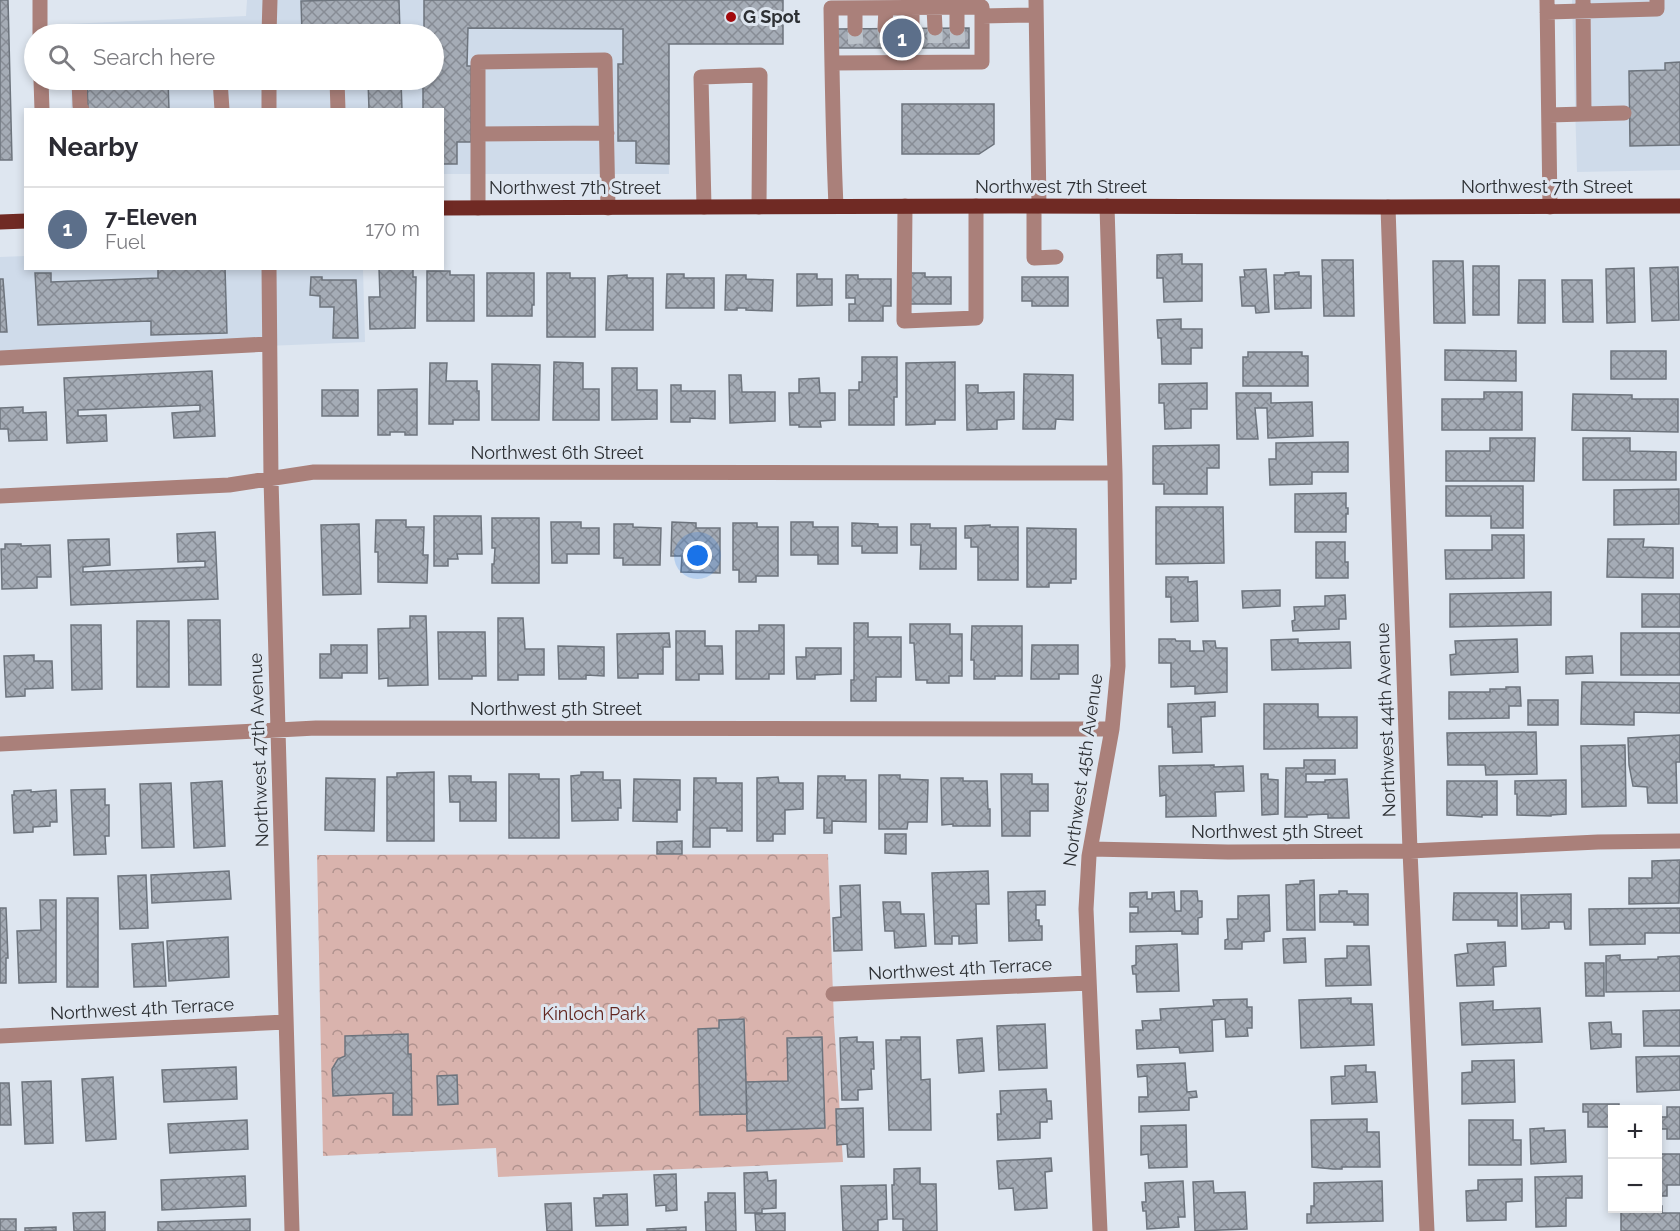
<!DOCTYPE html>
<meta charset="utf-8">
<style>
body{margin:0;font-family:Raleway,sans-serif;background:#f7f7f7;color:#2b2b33}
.controls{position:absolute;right:18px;bottom:18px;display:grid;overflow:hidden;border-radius:0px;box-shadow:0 3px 9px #0003}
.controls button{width:54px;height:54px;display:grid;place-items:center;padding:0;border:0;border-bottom:2px solid #e1e1e2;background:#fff;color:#2b2b33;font:30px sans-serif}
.you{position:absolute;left:698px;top:556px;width:21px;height:21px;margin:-15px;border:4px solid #fff;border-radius:50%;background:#1a73e8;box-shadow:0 0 0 9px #1a73e833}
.badge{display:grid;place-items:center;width:39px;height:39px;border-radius:50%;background:#db2777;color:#fff;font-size:20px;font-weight:700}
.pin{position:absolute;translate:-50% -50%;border:3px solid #fff;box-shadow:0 2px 6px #0006}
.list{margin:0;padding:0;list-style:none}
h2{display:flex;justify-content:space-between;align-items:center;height:78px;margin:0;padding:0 24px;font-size:26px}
h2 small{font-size:20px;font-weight:400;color:#7c7c81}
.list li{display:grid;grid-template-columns:39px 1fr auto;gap:18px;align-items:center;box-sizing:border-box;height:84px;padding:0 24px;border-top:2px solid #e1e1e2}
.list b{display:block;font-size:22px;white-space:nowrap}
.list p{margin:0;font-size:20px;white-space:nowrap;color:#7c7c81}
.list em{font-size:20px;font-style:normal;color:#7c7c81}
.icon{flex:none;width:33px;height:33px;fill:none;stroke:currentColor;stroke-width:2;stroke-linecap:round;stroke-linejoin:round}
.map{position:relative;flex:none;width:1680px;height:1231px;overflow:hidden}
.search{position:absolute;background:#fff;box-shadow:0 3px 9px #0003;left:24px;top:24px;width:420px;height:66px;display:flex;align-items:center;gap:15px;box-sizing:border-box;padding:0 21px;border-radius:33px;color:#7c7c81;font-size:22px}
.panel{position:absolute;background:#fff;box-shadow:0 3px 9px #0003;left:24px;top:108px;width:420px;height:162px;border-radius:0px}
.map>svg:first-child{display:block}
.built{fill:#cfdbea}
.park{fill:url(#park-crowns)}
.building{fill:url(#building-cross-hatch);stroke:#6d747d;stroke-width:1.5}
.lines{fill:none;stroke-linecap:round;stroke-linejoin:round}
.minor-tunnel{stroke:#bbc2ca;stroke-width:15;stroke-dasharray:15 8;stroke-linecap:butt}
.minor{stroke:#aa807a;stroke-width:15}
.major{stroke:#702a24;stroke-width:15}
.poi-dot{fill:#a2090d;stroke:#dee6f0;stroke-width:2}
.labels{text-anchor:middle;stroke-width:6;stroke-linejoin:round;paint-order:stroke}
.poi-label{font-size:18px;font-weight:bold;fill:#2d3034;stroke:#dee6f0;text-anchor:start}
.street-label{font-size:18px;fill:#2d3034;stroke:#dee6f0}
.park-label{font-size:18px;fill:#622620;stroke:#dee6f0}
</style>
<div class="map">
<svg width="1680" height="1231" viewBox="0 0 1680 1231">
<defs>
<pattern id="park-crowns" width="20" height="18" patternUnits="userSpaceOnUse" patternTransform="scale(1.5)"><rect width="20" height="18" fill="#d9b3ad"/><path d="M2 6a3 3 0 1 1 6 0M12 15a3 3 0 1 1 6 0" fill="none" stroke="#b0928e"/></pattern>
<pattern id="building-cross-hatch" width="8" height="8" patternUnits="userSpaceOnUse" patternTransform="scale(1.5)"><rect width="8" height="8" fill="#a5acb6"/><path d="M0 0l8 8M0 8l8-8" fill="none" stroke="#878c95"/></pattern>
</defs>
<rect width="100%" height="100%" fill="#dee6f0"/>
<path class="built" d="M247 0H664L669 174H443L442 110 71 109 70 80H434V34H68L67 24 246 16Z
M1572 0H1680V170L1577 172Z
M25 256 26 268 363 269 365 342 0 357V257Z"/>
<path class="park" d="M828 854 834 1022 843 1162 498 1177 496 1148 323 1156 317 855Z"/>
<path class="building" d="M0 0H8L12 160H0Z
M342 0H399L400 34H367V33L302 34 301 1Z
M424 0H783V44H669V164L636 163V141H618V64H623V29L468 28 467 66H471V142H457V164H442V110H423V80H434V34H424Z
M969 28V48H835V29Z
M1680 62V145L1630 146 1629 71 1665 70V63Z
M133 80H168L169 110H88L87 81Z
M368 80H401L402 110H369Z
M902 104H994V144L979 154H902Z
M1182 254V264H1202V301L1164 302 1163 278H1157V255Z
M1322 260H1353L1354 316H1324Z
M1433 261H1463L1465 323H1434Z
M1473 266H1499V315H1473Z
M1678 267 1679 320 1652 321 1650 268Z
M158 268H225L227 333 151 335V321L38 325 35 273H51V282L158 278Z
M379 268H413V277H416L415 328 370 329 369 297H380Z
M1634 268 1635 322 1607 323 1606 269Z
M1266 269 1269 312 1256 313 1255 306H1242L1240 277H1245L1244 270Z
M427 271H450V275H474V321H427Z
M1299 272V276H1311V308L1275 309 1274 275H1285V273Z
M487 273H534V305H532V316H487Z
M547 273H570V278H595V337H547Z
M910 273H925V277H951V304H910Z
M667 274H684V278H714V308H666Z
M797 274H817V279H832V305L797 306Z
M627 275V278H653V330H606L608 276Z
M726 275H746V279L773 280 772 311 746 310V308H737V310H725Z
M846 275H858V279H891V306H883V321H849V304H855V298H846Z
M311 277H322V280H356L358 338H333L334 307H320V296L310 295Z
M1022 277H1068V306H1032V301H1022Z
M0 279H3L7 332H0Z
M1519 280H1545V323H1518Z
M1562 280H1592L1593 322H1563Z
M1181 319V329H1202V348H1191V364H1162L1161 338H1158L1157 320Z
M1445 350 1516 351V381L1445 380Z
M1611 351H1666V379H1611Z
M1248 352H1302V356H1308V386H1243V357H1248Z
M862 357H897V397H894V425H849V390H859V382H862Z
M554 362 583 363V389H599V420H553Z
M955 362V420H935V424L906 425V363Z
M430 363H447L446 381H477V391H479V420H453V424H429Z
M492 364 540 365 539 420H492Z
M612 368H637V390H657V419L612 420Z
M212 371 215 436 174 438 172 413 200 411V405L78 410V416L106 415 107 441 67 443 64 378Z
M1024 374 1073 375V420L1056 419 1055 429H1023Z
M729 375H741L742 392H775V421L730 423Z
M819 378 820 393H835V420L820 421 821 427H799V425H790L789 393H799V379Z
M1207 383V409H1191V428L1165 429 1164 403H1159V384Z
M671 385H681V391H715V419L690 418V422H671Z
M966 385H978V393L1014 392V419L997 420V429L967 430Z
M417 389V435H405V432H390V435H378V390Z
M322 390H358V416H322Z
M1484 392H1522V430H1442V399H1484Z
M1236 393H1271V403L1312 402 1313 436 1268 438 1267 408H1255L1258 439H1237Z
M1573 394 1632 395V399H1678V432L1572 430Z
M23 407V413L46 412 47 440 9 441 8 429H0V408Z
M1490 438H1535L1534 481H1446V451H1490Z
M1583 438H1630V451L1676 452V480H1583Z
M1348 442V472H1312V484L1270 485 1269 459H1276V443Z
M1219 445V468H1207V494H1164V484H1153V446Z
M1446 486H1523V528H1491V516H1446Z
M1679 489V524L1614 525V490Z
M1346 493V508H1348V514H1346V532H1295V494Z
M1156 507H1223L1224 563 1156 564Z
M434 516H481L482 554H457L458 559H448V566H434Z
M492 518H539V583H492V564H494L495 548H492Z
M376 520H406V527H424L423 555H428L427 583 378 582V552H375Z
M551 522H581V528H599V554H567V563H552Z
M672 522 696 523V528H720V573L681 572 682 556H671Z
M791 522H813V527H838V564H818V555H791Z
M733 523H757V527H778V576H756V582H739V570H733Z
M852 523 878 524V527H897V553H862V546H852Z
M359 524 361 594 323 595 321 525Z
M614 524H633V527L661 528 660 565H623V558H614Z
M911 524H930V528H956V569H920L921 545H911Z
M990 525V527H1018V580H978V547H971V538H965V526Z
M1027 528 1076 529V579H1071V583H1049V587H1027Z
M215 532 218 599 71 605 68 540 109 539 110 565 83 567V572L205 567V561L178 562 177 534Z
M1492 535H1524V578L1446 579 1445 550H1492Z
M1608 539H1644L1643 547 1673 548V578L1607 577Z
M1316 542H1345V562H1348V578H1316Z
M5 544H21V546L50 545 51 577H37V588L2 589 1 549H5Z
M1166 577H1188V582L1197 581 1198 621 1171 622V597H1166Z
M1280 590V606L1243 608 1242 591Z
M1551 592V625L1450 627V594Z
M1642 594H1680V627H1642Z
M1345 595 1346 619H1339V629L1293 631 1292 621 1295 620 1294 607 1325 606V596Z
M410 616H426L428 685 388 686V678L379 679 378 629 410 628Z
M498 618H523L525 649H544V675H518V680H498Z
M188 620H220L221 685H189Z
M137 621H169V687H137Z
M854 623H868V637H901V677H876V701H851V680H854Z
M910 624H950V634H962V676H949V683H927V680H916L914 643H910Z
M71 625H101L102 689 72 690Z
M759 625H784V674H769V679H736V631H759Z
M972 626H1022V676H995V679H974V660H971Z
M676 631H705V646H722L723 674H699V680H676Z
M438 632H485L486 676H472V679H439Z
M669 633 670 647H663V674H638V678H618L617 634Z
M1621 633H1680V675H1621Z
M1159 639H1175L1176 641H1190V651H1204L1203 641H1215L1216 648H1227V692L1195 694V686L1171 687V663H1159Z
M1298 639V643L1350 642 1351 668 1272 670 1271 640Z
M1517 639 1518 672 1451 675 1450 655 1456 654 1455 641Z
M331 645H367V673H342V678H320V654H331Z
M1032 645H1078V674H1059V679H1031Z
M558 646 604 647V676L586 675V679H559Z
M806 648H841V674L815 675V679H797L796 657H806Z
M34 655V661H52L53 688 25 689V696L6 697 4 656Z
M1592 656 1593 673 1566 674V657Z
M1582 682 1680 683V713L1634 712V725L1581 724Z
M1506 687H1520L1521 706H1509V718L1449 719V692H1490V689H1506Z
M1528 700H1558V725H1528Z
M1215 702V716L1201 717 1202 752 1173 753 1172 727H1168V704Z
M1264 704H1318V717H1357V748L1264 749Z
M1536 732 1537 774 1486 775 1485 765H1448L1447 733Z
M1680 735V762H1676L1677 803H1648L1647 787 1633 786 1629 765 1628 738Z
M1625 745 1626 806 1582 807 1581 746Z
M1304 760H1335V774H1306V782H1325V780L1347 779 1349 818H1328V814L1307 815V817H1285L1286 768H1304Z
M1214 765V767L1243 766 1244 791 1215 792 1216 816 1166 817V795L1160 796 1159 766Z
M434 772V841H387V777H397V773Z
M581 772H603V780H620L621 808H618V820L572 821 571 776 581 775Z
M509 774H539V779H559V838H509Z
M1001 774H1032V784H1048V811H1030V836H1002Z
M1261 774H1268V779L1278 780V814L1262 815Z
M879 775H900V779L928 780 927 822H908L907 829H879Z
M449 776H471V782H496V821H460V802H450Z
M818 776H845V780H866V822L832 821V833H824V818H817Z
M778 777 779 783H803V809L785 810V834H773V841H757V778Z
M326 778 375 779 374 831 325 830Z
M694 778H716V783H742V831H727V828H710V847H693Z
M941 778H963V781H987L988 809H990V826H953V824L942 825Z
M634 779 680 780V810H677V822L633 821Z
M1566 780V814L1551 815V816L1517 815V794H1515V781Z
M222 781 225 846 194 848 191 783Z
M1447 781H1497V815H1482V817L1447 815Z
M171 783 174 847 142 848 140 784Z
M105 789V805H109V836H105L106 854 74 855 71 790Z
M31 790V792L56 790 57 822H50V826L33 827V832L14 833 12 795H14V791Z
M885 834H906V854L885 853Z
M682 841V854H657V842Z
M1680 860 1679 903 1629 904V878H1652V861Z
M229 871 231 899 152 903 151 875Z
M988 871 989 904H976L977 943 959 944V936H952V944H935L932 873Z
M146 875 148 928 120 929 118 876Z
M1314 880 1315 930H1287L1286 885 1300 884V881Z
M860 885 862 950 834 951 833 918 841 917 840 886Z
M1045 891V905H1036V920H1039V926H1042V940L1009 941 1008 892Z
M1181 891H1197L1198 901H1202V917L1198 918V934H1182V931L1130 932V913H1138V907H1130V893L1147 892V899H1152V893L1174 892 1175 911H1181Z
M1339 891H1347V894H1368V925H1354V922H1320V895L1339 894Z
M1454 893H1517V926H1498V920H1453Z
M1571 894V929H1565L1564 922H1549V928L1522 929 1521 895Z
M1269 895 1270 931 1264 932V941L1242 942V949H1225V940L1228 939 1227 919H1238V896Z
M67 898H98V987H67Z
M40 900H56V982L19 983 17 931 41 930Z
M883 902H900L901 914H924L926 946 895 948 894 931H885Z
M0 908H6L8 958H6V983H0Z
M1680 908V933H1645V944L1590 945 1589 909Z
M228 937 229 977 169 981 167 941Z
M1305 938 1306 962 1284 963 1283 939Z
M163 942 166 986 134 987 132 944Z
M1505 942 1506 966 1493 967 1494 985 1457 986 1455 955 1468 953 1467 944Z
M1177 944 1179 991 1137 992 1136 974H1133L1132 966 1136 965V946Z
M1347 946H1369L1371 985 1326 986 1325 959 1347 958Z
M1620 955V960L1658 959V957L1680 956V991L1606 992V956Z
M1585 963H1604V996H1586Z
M1351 998V1004H1372L1374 1045 1301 1048 1299 1000Z
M1247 999V1007H1252V1028H1247L1248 1036 1226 1037 1225 1019 1212 1020 1213 1051 1180 1053 1179 1047 1137 1049 1136 1030H1143L1142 1021 1161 1020 1160 1009 1214 1006 1213 1000Z
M1493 1001V1010L1540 1008 1542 1042 1462 1045 1460 1003Z
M1680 1010V1046H1644L1643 1011Z
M744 1019 747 1114 700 1115 698 1029 719 1028V1020Z
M1611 1022 1612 1034H1621V1047L1591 1049 1589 1023Z
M1045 1024 1047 1068 999 1070 997 1026Z
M408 1034V1054H411L412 1115H393V1093L333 1096 332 1069 338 1059 345 1056V1036Z
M822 1037 825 1128 747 1131 746 1082 788 1081 787 1038Z
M857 1037V1042H873L874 1069H871L872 1089 858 1090V1100H842L840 1038Z
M901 1037H920L921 1080 930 1079 931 1130H889L886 1040H901Z
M982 1038 984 1071 959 1073 957 1040Z
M1680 1056V1090L1637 1092 1636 1057Z
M1514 1060 1515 1102 1462 1104V1073L1472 1072V1061Z
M1185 1063 1187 1092 1196 1091 1197 1097 1189 1098V1110L1139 1112V1097H1148L1147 1076 1138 1077 1137 1065Z
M1366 1065V1072H1375L1377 1102 1332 1104 1331 1077 1345 1076V1066Z
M236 1067 237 1099 164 1102 162 1070Z
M457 1075 458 1104 438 1105 437 1076Z
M113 1077 116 1139 86 1141 82 1079Z
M51 1081 53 1143 25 1144 22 1082Z
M0 1083H9L11 1125H0Z
M1046 1089 1047 1101H1051L1052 1119H1047V1122H1040V1138L998 1140 997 1114H1001L1000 1091Z
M1583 1104H1619V1110H1612V1127H1588V1112H1583Z
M1667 1107H1680V1139H1667V1129H1661V1117H1667Z
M863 1108 864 1157H848L847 1144 837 1145 836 1109Z
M1367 1119V1132H1379L1380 1167H1342V1169H1333L1312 1167 1311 1120Z
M247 1120 248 1149 170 1153 168 1124Z
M1469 1120H1513V1140H1521V1165H1469Z
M1186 1125 1187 1167 1149 1168 1148 1154 1141 1155V1126Z
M1544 1128V1131L1565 1130 1566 1162 1531 1164 1530 1129Z
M1658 1154H1680V1185H1667V1196H1658Z
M1051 1158 1052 1171 1045 1172 1047 1208 1015 1210 1013 1188 999 1189 997 1161Z
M920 1168V1184H936L937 1231H903V1219H893L892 1185H894V1169Z
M767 1172 768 1181 776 1180V1208L762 1209V1213H745L744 1173Z
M676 1174 677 1210 666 1211V1205L656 1206 654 1175Z
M245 1176 246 1206 162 1210 161 1180Z
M1582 1176V1198H1566V1226L1536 1227 1535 1177Z
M1522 1179V1201L1506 1202V1220L1467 1221 1466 1191 1478 1190V1180Z
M1183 1181 1185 1217H1178L1179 1227 1147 1229 1146 1211H1143L1142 1202H1146L1145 1183Z
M1213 1181 1214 1193 1245 1192 1247 1229 1195 1231 1193 1182Z
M1382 1181 1383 1221 1307 1223V1214H1311V1206H1314V1183Z
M886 1185 887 1219 878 1220V1231H843L841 1186Z
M708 1193H735L736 1231H706L705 1202H708Z
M627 1194 628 1225 596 1226 594 1198H603V1195Z
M571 1203 572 1231H547L545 1204Z
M1658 1206H1662V1213H1680V1231H1621V1208H1658Z
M105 1212V1231H74L73 1213Z
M785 1213V1231H756L755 1214Z
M0 1219H16V1231H0Z
M250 1219V1231H158V1222Z
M56 1227V1231H25V1228Z
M686 1227V1231H647V1229Z"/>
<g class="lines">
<path class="minor-tunnel" d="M885 28V48
M912 28 913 48
M935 28V48
M957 28 958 48
M855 29 856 48"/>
<path class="minor" d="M40 0V34
M1036 0 1039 206
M1547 0 1550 207
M957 7V28
M855 8V29
M912 8V28
M934 8 935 28
M1547 12 1657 9V0
M982 16 1036 15
M885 28 886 8
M269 34 270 0
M832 63 982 62V7L831 8C832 74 833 140 836 206
M41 80 42 110
M79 80 80 106 82 110
M220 80 222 110
M337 80 338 110
M269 110V80
M1584 114 1624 113
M1549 115 1584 114 1583 0
M478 134 607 133
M905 206 904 321 976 318V206
M1034 206V258L1056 257
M704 207 701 77 760 75 759 207
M1388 207 1410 851 1427 1231
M478 208V62L605 60 608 208
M269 268 271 479 292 1231
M0 358 268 344
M0 496 229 485 314 472 1115 473
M0 744 316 728 1112 729
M1091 849 1228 852 1410 851 1598 842 1680 841
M833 994 1089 983
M0 1036 286 1022
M1100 1231 1086 909 1089 856 1112 729 1118 666 1115 473 1107 206"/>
<path class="major" d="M442 208 1009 206 1388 207 1680 206
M0 222 26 221"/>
</g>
<circle class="poi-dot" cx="731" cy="17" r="6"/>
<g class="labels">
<g class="poi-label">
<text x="743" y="23">G Spot</text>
</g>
<g class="street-label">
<text x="1061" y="193">Northwest 7th Street</text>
<text x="1547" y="193">Northwest 7th Street</text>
<text x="575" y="194">Northwest 7th Street</text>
<text x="557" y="459">Northwest 6th Street</text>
<text x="556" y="715">Northwest 5th Street</text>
<text transform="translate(1386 720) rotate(-92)" y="6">Northwest 44th Avenue</text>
<text transform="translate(259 750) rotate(-92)" y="6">Northwest 47th Avenue</text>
<text transform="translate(1083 770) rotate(-82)" y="6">Northwest 45th Avenue</text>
<text x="1277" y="838">Northwest 5th Street</text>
<text transform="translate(960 969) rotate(-3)" y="6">Northwest 4th Terrace</text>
<text transform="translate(142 1009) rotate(-3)" y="6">Northwest 4th Terrace</text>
</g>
<g class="park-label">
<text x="594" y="1020">Kinloch Park</text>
</g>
</g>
</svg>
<div class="controls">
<button>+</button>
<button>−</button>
</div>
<div class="you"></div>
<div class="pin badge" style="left:902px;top:38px;background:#5c6f8a">1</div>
<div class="search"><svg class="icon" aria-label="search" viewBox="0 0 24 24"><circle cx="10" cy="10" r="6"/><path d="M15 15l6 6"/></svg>Search here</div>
<section class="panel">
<h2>Nearby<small></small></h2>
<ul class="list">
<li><span class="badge" style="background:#5c6f8a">1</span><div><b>7-Eleven</b><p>Fuel</p></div><em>170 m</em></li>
</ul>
</section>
</div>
